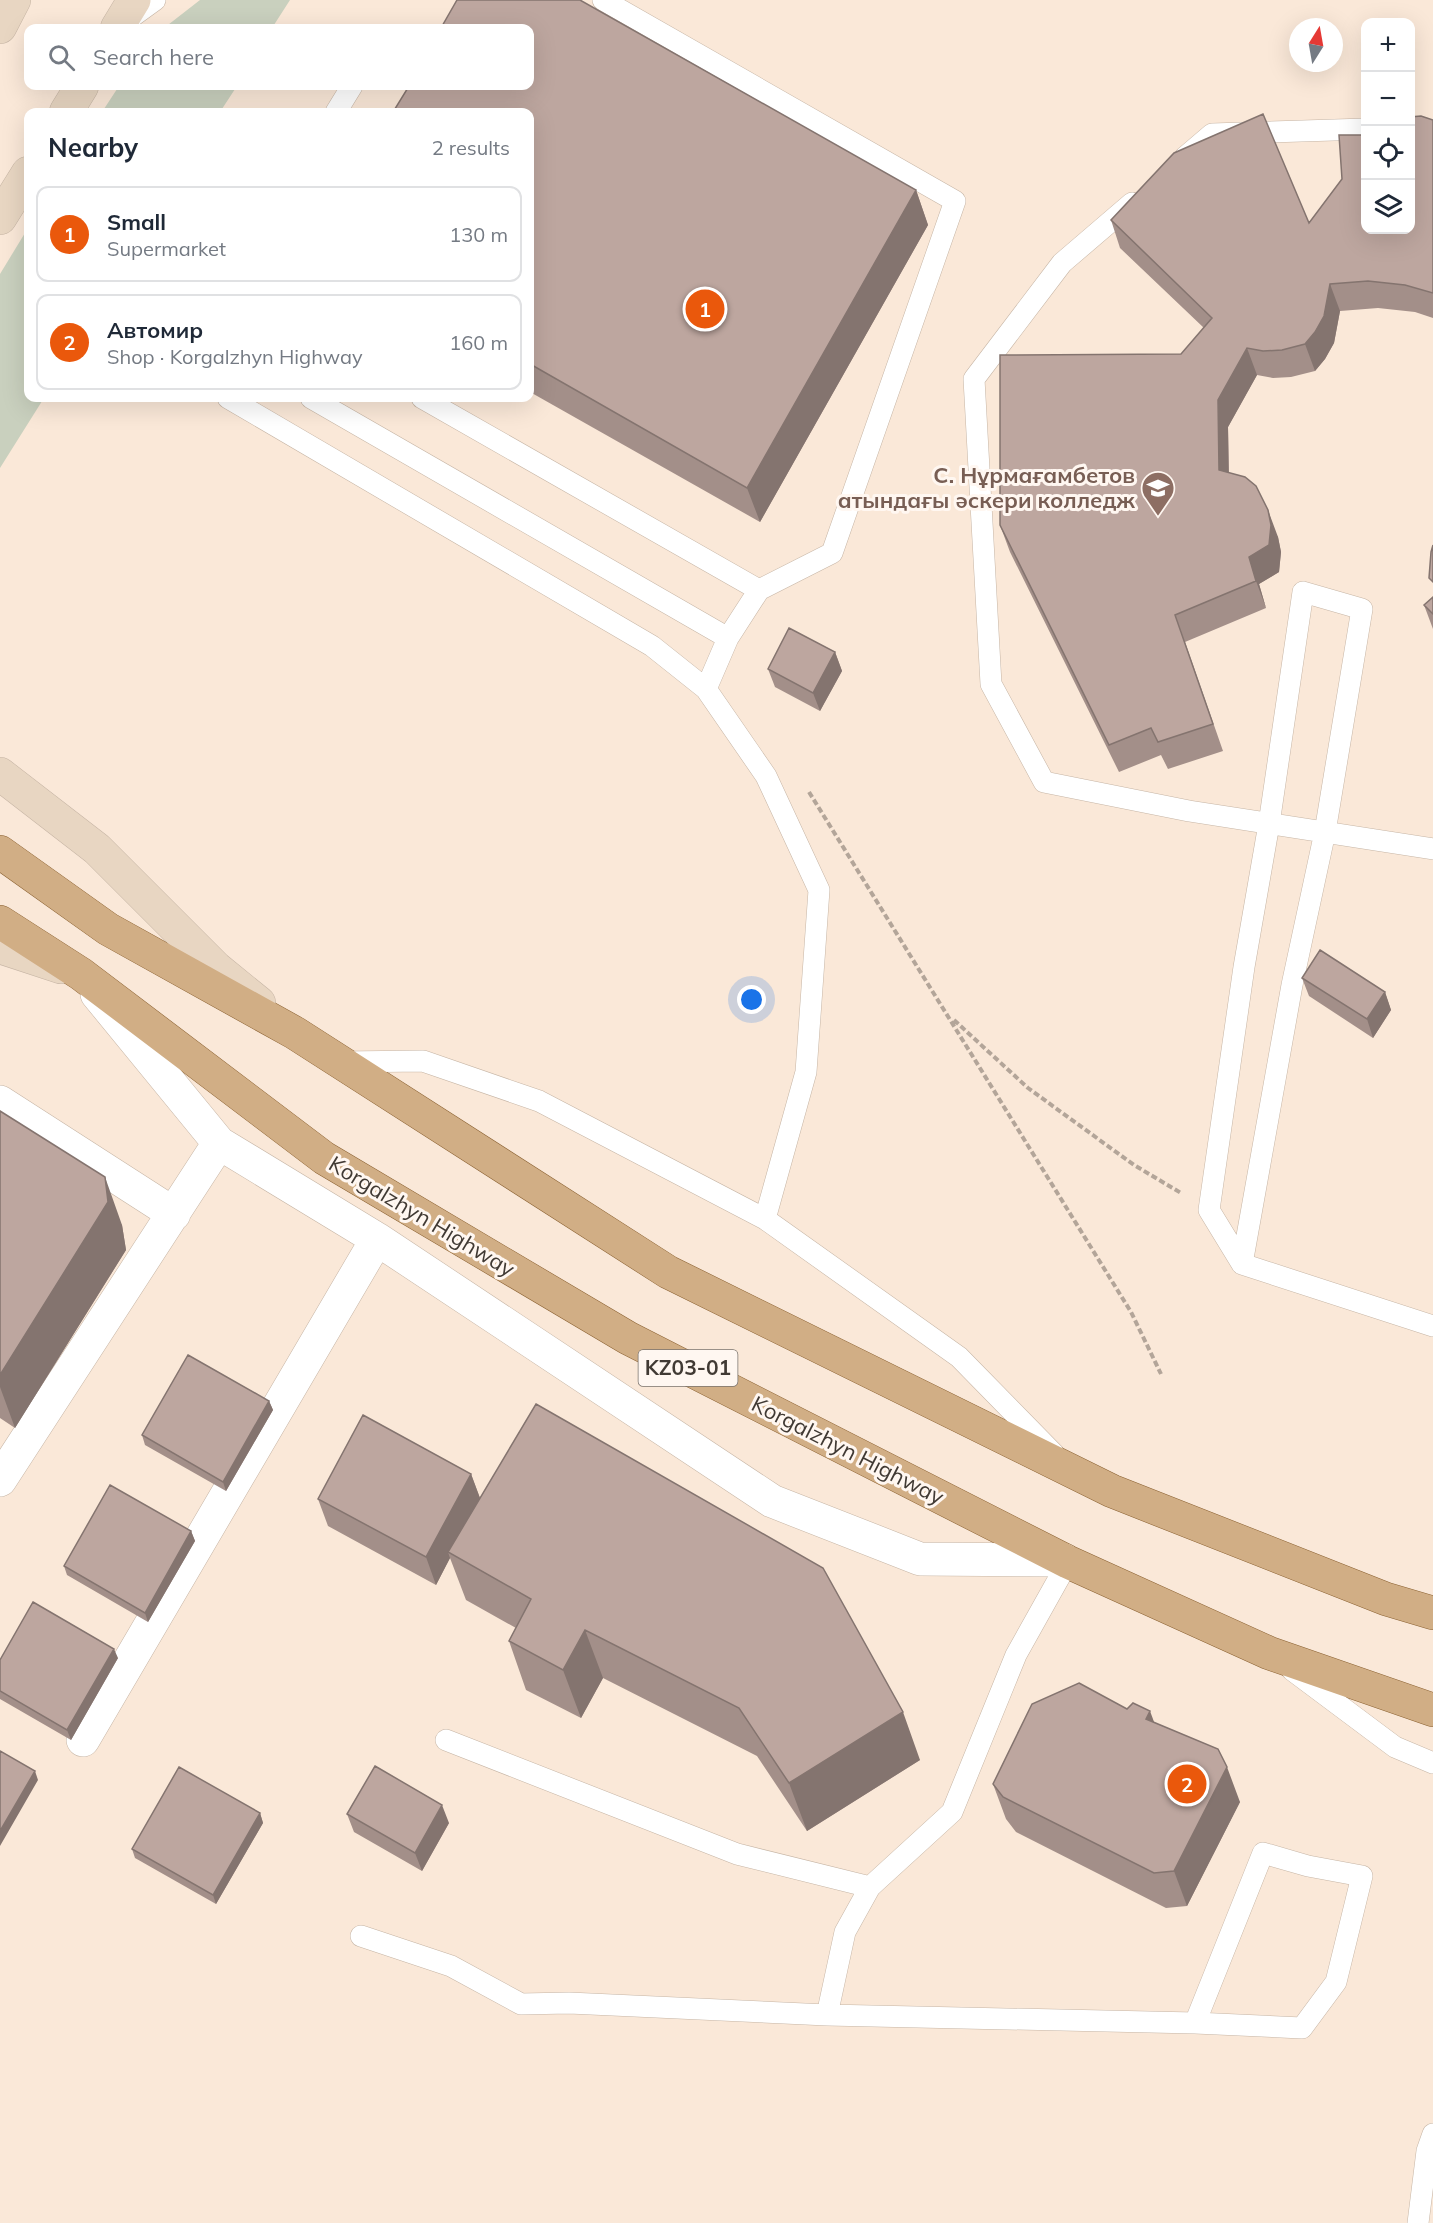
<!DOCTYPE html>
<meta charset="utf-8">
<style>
body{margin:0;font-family:Mulish,sans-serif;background:#f6f6f7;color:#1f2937}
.controls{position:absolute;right:18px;top:18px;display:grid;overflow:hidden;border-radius:12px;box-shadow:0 6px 24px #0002}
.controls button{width:54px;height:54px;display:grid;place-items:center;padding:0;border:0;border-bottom:2px solid #e0e1e3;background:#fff;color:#1f2937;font:30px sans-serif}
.compass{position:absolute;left:1289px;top:18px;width:54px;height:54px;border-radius:50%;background:#fff;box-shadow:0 6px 24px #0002;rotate:11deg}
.you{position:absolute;left:752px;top:1000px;width:21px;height:21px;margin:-15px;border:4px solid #fff;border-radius:50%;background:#1a73e8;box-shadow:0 0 0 9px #1a73e833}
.badge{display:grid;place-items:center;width:39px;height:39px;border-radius:50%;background:#ea580c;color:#fff;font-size:20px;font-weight:700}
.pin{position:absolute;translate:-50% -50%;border:3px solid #fff;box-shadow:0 2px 6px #0006}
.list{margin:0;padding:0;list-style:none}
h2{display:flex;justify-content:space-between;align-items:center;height:78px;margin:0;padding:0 24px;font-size:26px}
h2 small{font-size:20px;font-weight:400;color:#747a83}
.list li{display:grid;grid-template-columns:39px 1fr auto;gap:18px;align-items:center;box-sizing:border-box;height:96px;margin:0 12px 12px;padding:0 12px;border:2px solid #e0e1e3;border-radius:12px}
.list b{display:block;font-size:22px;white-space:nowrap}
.list p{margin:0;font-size:20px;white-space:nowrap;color:#747a83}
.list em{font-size:20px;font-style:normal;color:#747a83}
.icon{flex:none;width:33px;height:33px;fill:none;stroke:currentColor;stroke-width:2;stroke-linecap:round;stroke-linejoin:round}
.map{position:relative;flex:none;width:1433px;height:2223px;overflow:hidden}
.search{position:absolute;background:#fff;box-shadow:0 6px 24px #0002;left:24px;top:24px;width:510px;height:66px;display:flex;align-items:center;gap:15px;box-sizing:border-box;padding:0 21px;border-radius:12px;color:#747a83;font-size:22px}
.panel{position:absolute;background:#fff;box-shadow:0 6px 24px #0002;left:24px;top:108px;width:510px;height:294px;border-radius:12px}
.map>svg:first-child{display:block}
.green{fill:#c9d0be}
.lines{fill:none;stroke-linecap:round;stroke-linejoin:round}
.service-casing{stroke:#c6b5a5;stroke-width:22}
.minor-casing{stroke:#c6b5a5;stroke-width:34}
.secondary-casing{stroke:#c6b5a5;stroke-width:34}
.primary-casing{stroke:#8b6233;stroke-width:34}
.path{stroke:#b3a599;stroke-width:4;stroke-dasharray:6 3;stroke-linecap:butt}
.service{stroke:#fff;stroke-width:21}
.minor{stroke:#fff;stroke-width:33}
.secondary{stroke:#e8d6c2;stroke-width:33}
.primary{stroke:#d1ae85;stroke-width:33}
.wall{fill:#a38f89}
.shaded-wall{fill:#84746f}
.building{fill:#bda69f;stroke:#84746f;stroke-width:1.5}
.labels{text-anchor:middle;stroke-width:6;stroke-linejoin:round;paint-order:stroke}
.shield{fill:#fff7f1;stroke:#7a736d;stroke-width:1.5}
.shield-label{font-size:21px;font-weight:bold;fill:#413a34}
.education-label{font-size:22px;font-weight:bold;fill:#785e54;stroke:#fff7f1;text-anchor:end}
.street-label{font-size:22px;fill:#413a34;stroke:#fff7f1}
</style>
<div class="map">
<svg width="1433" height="2223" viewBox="0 0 1433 2223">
<rect width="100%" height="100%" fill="#fae8d8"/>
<path class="green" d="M200 0H290L272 28H164Z
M119 86H237L220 112H102Z
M28 228V398H44L0 468V274Z"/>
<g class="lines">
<g class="service-casing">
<path id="service" d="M603 0 955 201 832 553 759 590 728 638 706 689 766 776 819 890 806 1072 765 1219
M126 21 155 0
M336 112 352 86
M1185 157 1212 134 1366 129
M1132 203 1062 263 974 379 991 684 1044 782 1189 811 1433 849
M228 398 652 646 706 689
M311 398 728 638
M422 398 759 590
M342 1062 423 1061 539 1101 765 1219 959 1357 1054 1454
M1242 1264 1209 1210 1244 967 1269 824 1303 592 1362 609 1325 832 1292 985 1242 1264 1433 1326
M1068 1562 1016 1655 952 1812 870 1887 845 1932 827 2015 1195 2023 1302 2028 1336 1982 1362 1876 1308 1866 1263 1853 1195 2023
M1292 1670 1395 1747 1433 1763
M446 1740 737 1854 870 1887
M361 1936 451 1966 521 2004 569 2003 827 2015
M1418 2223 1427 2151 1433 2134"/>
</g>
<g class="minor-casing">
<path id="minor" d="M97 994 219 1143 377 1239 772 1501 920 1559 1064 1560
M0 1102 174 1214
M0 1480 219 1143
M83 1740 377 1239"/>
</g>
<g class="secondary-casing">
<path id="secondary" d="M0 27 14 0
M117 28 134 0
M66 112 82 86
M0 218 28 173
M0 774 97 849 216 968 259 1003
M0 947 61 967"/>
</g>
<g class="primary-casing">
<path id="primary" d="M0 852 108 929 295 1033 668 1272 1112 1491 1386 1599 1433 1613
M0 922 81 974 324 1158 628 1338 1068 1562 1269 1653 1433 1710"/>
</g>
<path class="path" d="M809 792 1131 1312 1161 1374
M954 1020 1028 1088 1134 1165 1181 1193"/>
<use href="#service" class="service"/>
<use href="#minor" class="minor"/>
<use href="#secondary" class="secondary"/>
<use href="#primary" class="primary"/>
</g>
<path class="wall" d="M530 112 916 190 928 225 760 522 530 392Z
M1433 120V318L1415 312 1378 308 1340 311 1334 343 1325 359 1315 371 1291 377 1273 378 1257 375 1228 427 1229 473 1278 537 1281 552 1279 572 1259 584 1266 608 1185 642 1223 751 1168 769 1161 755 1119 772 1010 552 1000 525 1181 354 1204 328 1120 248 1111 220 1309 223 1365 230Z
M1433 597V629L1424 605Z
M835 652 842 671 820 711 775 687 768 669Z
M1302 978 1385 992 1391 1010 1373 1038 1309 996Z
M0 1111 122 1225 126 1250 15 1428 0 1418Z
M269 1401 273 1410 226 1491 145 1445 142 1435Z
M471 1474 480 1498 920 1760 807 1831 757 1756 603 1678 581 1718 526 1690 509 1641 516 1628 466 1600 450 1558 436 1585 328 1526 318 1499Z
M191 1531 195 1541 148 1622 67 1575 64 1566Z
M118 1658 71 1740 0 1699V1660Z
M1127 1709 1155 1723 1240 1802 1187 1906 1166 1908 1016 1832 1006 1819 993 1784Z
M260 1813 263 1823 216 1904 135 1858 132 1849Z
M347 1814 449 1823 422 1871 354 1832Z"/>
<path class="shaded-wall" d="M916 190 928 225 760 522 747 488Z
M1330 284 1340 311 1334 343 1325 359 1315 371 1305 344Z
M1247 348 1257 375 1228 427 1229 497 1219 470 1218 400Z
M1268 510 1278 537 1281 552 1279 572 1259 584 1266 608 1256 581 1249 557Z
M835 652 842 671 820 711 813 693Z
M1385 992 1391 1010 1373 1038 1367 1019Z
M105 1177 122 1225 126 1250 15 1428 0 1387V1375Z
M269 1401 273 1410 226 1491 223 1482Z
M471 1474 481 1501 448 1552 450 1558 436 1585 426 1557Z
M191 1531 195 1541 148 1622 145 1613Z
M585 1630 603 1678 581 1718 563 1670Z
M114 1649 118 1658 71 1740 67 1730Z
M1150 1711 1163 1746 1146 1719Z
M903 1712 920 1760 807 1831 789 1783Z
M1227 1767 1240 1802 1187 1906 1174 1871Z
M35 1771 38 1780 0 1846V1831Z
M442 1805 449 1823 422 1871 415 1853Z
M260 1813 263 1823 216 1904 213 1895Z"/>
<path class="building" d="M457 0H580L916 190 747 488 530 364V112H393L409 86H530V28H441Z
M1263 114 1309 223 1342 179 1339 135H1365V230H1410V117L1421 116 1433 120V293L1405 285 1368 281 1330 284 1324 316 1315 332 1305 344 1282 350 1263 351 1247 348 1218 400 1219 470 1245 477 1256 486 1268 510 1271 525 1269 545 1249 557 1256 581 1175 615 1213 724 1158 742 1151 728 1109 745 1000 525V355L1181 354 1212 318 1111 220 1174 153Z
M1433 545V582L1429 578 1431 552Z
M1433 597V614L1424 605Z
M789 628 835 652 813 693 768 669Z
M1320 950 1385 992 1367 1019 1302 978Z
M0 1111 105 1177 108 1202 0 1375Z
M188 1355 269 1401 223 1482 142 1435Z
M536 1404 823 1568 903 1712 789 1783 739 1708 585 1630 563 1670 509 1641 531 1599 448 1552Z
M363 1415 471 1474 426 1557 318 1499Z
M110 1485 191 1531 145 1613 64 1566Z
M33 1602 114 1649 67 1730 0 1691V1660Z
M1079 1683 1127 1709 1133 1703 1150 1711 1146 1719 1218 1749 1227 1767 1174 1871 1154 1873 1003 1797 993 1784 1032 1704Z
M0 1751 35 1771 0 1831Z
M375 1766 442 1805 415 1853 347 1814Z
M179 1767 260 1813 213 1895 132 1849Z"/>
<defs>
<g id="university-pin" transform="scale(1.725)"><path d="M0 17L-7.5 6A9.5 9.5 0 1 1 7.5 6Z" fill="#8d6e63" stroke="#fff7f1"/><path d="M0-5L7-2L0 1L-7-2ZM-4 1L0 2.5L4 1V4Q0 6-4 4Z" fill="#fff"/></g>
</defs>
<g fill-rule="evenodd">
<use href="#university-pin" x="1158" y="488"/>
</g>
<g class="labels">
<rect class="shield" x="638.5" y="1350" width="99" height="36" rx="4.5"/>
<g class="shield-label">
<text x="688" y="1375">KZ03-01</text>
</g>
<g class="education-label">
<text x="1135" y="483">С. Нұрмағамбетов<tspan x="1135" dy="25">атындағы әскери колледж</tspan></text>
</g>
<g class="street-label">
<text transform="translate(422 1216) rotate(31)" y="8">Korgalzhyn Highway</text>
<text transform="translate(848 1450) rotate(27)" y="8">Korgalzhyn Highway</text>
</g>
</g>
</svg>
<div class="controls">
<button>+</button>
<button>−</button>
<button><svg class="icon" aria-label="locate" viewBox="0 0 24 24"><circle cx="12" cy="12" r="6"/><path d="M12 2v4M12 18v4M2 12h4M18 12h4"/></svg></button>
<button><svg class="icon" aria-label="layers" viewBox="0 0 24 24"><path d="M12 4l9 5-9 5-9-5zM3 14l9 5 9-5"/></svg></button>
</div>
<svg class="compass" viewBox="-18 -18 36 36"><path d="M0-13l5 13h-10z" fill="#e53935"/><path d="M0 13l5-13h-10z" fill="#747a83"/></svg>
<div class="you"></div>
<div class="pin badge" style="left:705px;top:309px">1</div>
<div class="pin badge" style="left:1187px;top:1784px">2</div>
<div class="search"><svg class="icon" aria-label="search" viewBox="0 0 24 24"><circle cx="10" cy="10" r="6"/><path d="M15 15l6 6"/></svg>Search here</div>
<section class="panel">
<h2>Nearby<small>2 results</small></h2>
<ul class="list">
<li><span class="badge">1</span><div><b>Small</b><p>Supermarket</p></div><em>130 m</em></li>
<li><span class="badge">2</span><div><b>Автомир</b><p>Shop · Korgalzhyn Highway</p></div><em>160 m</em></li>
</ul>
</section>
</div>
